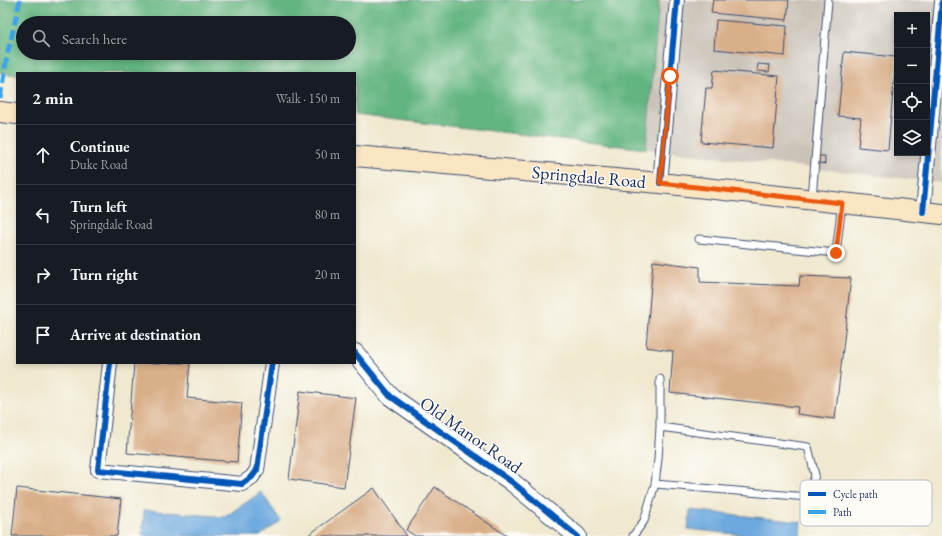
<!DOCTYPE html>
<meta charset="utf-8">
<style>
body{margin:0;font-family:"EB Garamond",serif;background:#242831;color:#f1f3f6}
.controls{position:absolute;right:12px;top:12px;display:grid;overflow:hidden;border-radius:0px;box-shadow:0 2px 6px #0003}
.controls button{width:36px;height:36px;display:grid;place-items:center;padding:0;border:0;border-bottom:1px solid #363941;background:#171b24;color:#f1f3f6;font:20px sans-serif}
.stop{position:absolute;width:12px;height:12px;margin:-9px;border:3px solid #ea580c;border-radius:50%;background:#fff}
.stop.end{background:#ea580c;border-color:#fff;box-shadow:0 1px 4px #0008}
.list{margin:0;padding:0;list-style:none}
h2{display:flex;justify-content:space-between;align-items:center;height:52px;margin:0;padding:0 16px;font-size:17px}
h2 small{font-size:13px;font-weight:400;color:#9ea1a6}
.list li{display:grid;grid-template-columns:26px 1fr auto;gap:12px;align-items:center;box-sizing:border-box;height:60px;padding:0 16px;border-top:1px solid #363941}
.list b{display:block;font-size:15px;white-space:nowrap}
.list p{margin:0;font-size:13px;white-space:nowrap;color:#9ea1a6}
.list em{font-size:13px;font-style:normal;color:#9ea1a6}
.icon{flex:none;width:22px;height:22px;fill:none;stroke:currentColor;stroke-width:2;stroke-linecap:round;stroke-linejoin:round}
.map{position:relative;flex:none;width:942px;height:536px;overflow:hidden}
.search{position:absolute;background:#171b24;box-shadow:0 2px 6px #0003;left:16px;top:16px;width:340px;height:44px;display:flex;align-items:center;gap:10px;box-sizing:border-box;padding:0 14px;border-radius:22px;color:#9ea1a6;font-size:15px}
.panel{position:absolute;background:#171b24;box-shadow:0 2px 6px #0003;left:16px;top:72px;width:340px;height:292px;border-radius:0px}
.map>svg:first-child{display:block}
.industrial{fill:#cac3b8;fill-rule:evenodd}
.forest{fill:#64b580;stroke:#40726f;fill-rule:evenodd}
.water{fill:#6ca9de;stroke:#446c9e}
.building{fill:#d9af89}
.lines{fill:none;stroke-linecap:round;stroke-linejoin:round}
.service-casing{stroke:#3b4b6f;stroke-width:9}
.minor-casing{stroke:#3b4b6f;stroke-width:16}
.tertiary-casing{stroke:#3b4b6f;stroke-width:20}
.secondary-casing{stroke:#3b4b6f;stroke-width:22}
.service{stroke:#fff;stroke-width:7}
.minor{stroke:#fff;stroke-width:14}
.tertiary{stroke:#fff;stroke-width:18}
.secondary{stroke:#fbe6c4;stroke-width:20}
.quiet{stroke:#3da3ed;stroke-width:5;stroke-dasharray:10 5;stroke-linecap:butt}
.cycleway-casing{stroke:#fdfcf7;stroke-width:8}
.cycleway{stroke:#0057b8;stroke-width:6}
.route{stroke:#ea580c;stroke-width:5}
.labels{text-anchor:middle;stroke-width:3;stroke-linejoin:round;paint-order:stroke}
.street-label{font-size:18px;fill:#1b2f5e;stroke:#fdfcf7}
.key{fill:#fdfcf7;stroke:#b9bec9;stroke-width:1}
.key-label{font-size:11px;fill:#1b2f5e}
</style>
<div class="map">
<svg width="942" height="536" viewBox="0 0 942 536">
<rect width="100%" height="100%" fill="#fdfcf7"/>
<filter id="ink" filterUnits="userSpaceOnUse"><feTurbulence type="fractalNoise" baseFrequency=".025" numOctaves="2"/><feDisplacementMap in="SourceGraphic" scale="8" xChannelSelector="R" yChannelSelector="G"/><feConvolveMatrix kernelMatrix="1 2 1 2 8 2 1 2 1" color-interpolation-filters="sRGB"/></filter>
<filter id="wash" filterUnits="userSpaceOnUse"><feTurbulence type="fractalNoise" baseFrequency=".012" numOctaves="4" result="noise"/><feDisplacementMap in="SourceGraphic" scale="16" xChannelSelector="R" yChannelSelector="G"/><feGaussianBlur stdDeviation="0.9" result="paint"/><feColorMatrix in="noise" values="0 0 0 0 0 0 0 0 0 0 0 0 0 0 0 0 0 1.4 0 .05"/><feComposite in="paint" operator="in"/></filter>
<g filter="url(#wash)">
<rect width="100%" height="100%" fill="#f0e9d0"/>
<path class="industrial" d="M659 0H942V183L646 149ZM897 15H927V153H897Z"/>
<path class="forest" d="M0 0H659L646 149 355 115V73H17V75L0 73ZM23 23H349V53H23Z"/>
<path class="water" d="M261 492 281 521 260 536H142L144 510 225 517Z
M690 510 801 522 800 536H753L688 529Z"/>
<g id="blocks">
<path class="building" d="M713 0H789L787 20 711 13Z
M716 20 787 26 785 56 714 49Z
M844 52 896 57 888 150 858 147 861 118 838 116Z
M758 64 770 65 769 72 757 71Z
M714 70 779 76 773 148 701 142 706 88H712Z
M819 156H825V164L819 163Z
M653 261 700 267V282L799 286 800 276 851 278 835 419 797 414 798 407 670 393 673 351 646 347Z
M134 363H190L187 398 242 403 237 462 127 453Z
M300 391 356 398 344 487 289 479Z
M435 487 507 536H415L406 530Z
M17 488 121 499 117 536H12Z
M374 488 407 536H307Z"/>
</g>
</g>
<g filter="url(#ink)">
<use href="#blocks" fill-opacity="0" stroke="#3b4b6f" stroke-width="1"/>
<g class="lines">
<g class="service-casing">
<path id="service" d="M812 198 828 0
M699 239 836 253 842 203
M655 484 808 497 815 475 808 447 660 427
M633 536 644 521 655 484 658 459 660 427V379"/>
</g>
<g class="minor-casing">
<path id="minor" d="M660 183 677 0
M923 212 942 2
M110 363 98 470 242 484 252 477 257 470 272 363"/>
</g>
<g class="tertiary-casing">
<path id="tertiary" d="M355 353 390 396 512 482 577 536"/>
</g>
<g class="secondary-casing">
<path id="secondary" d="M0 112 17 114
M355 156 660 183 942 214"/>
</g>
<use href="#service" class="service"/>
<use href="#minor" class="minor"/>
<use href="#tertiary" class="tertiary"/>
<use href="#secondary" class="secondary"/>
<path class="quiet" d="M0 98 7 56 20 0"/>
<g class="cycleway-casing">
<path id="cycleway" d="M660 183 677 0
M923 212 942 2
M355 353 390 396 512 482 577 536
M110 363 98 470 242 484 252 477 257 470 272 363"/>
</g>
<use href="#cycleway" class="cycleway"/>
</g>
</g>
<g class="lines" filter="url(#ink)">
<path class="route" d="M670 76 660 183 842 203 836 253"/>
</g>
<g class="labels">
<g class="street-label">
<text transform="translate(589 177) rotate(5)" y="6">Springdale Road</text>
<text transform="translate(471 435) rotate(35)" y="6">Old Manor Road</text>
</g>
</g>
<rect x="800" y="480" width="132" height="46" rx="6" class="key"/>
<rect x="808" y="492" width="18" height="4" fill="#0057b8"/>
<rect x="808" y="510" width="18" height="4" fill="#3da3ed"/>
<g class="key-label">
<text x="833" y="498">Cycle path</text>
<text x="833" y="516">Path</text>
</g>
</svg>
<div class="controls">
<button>+</button>
<button>−</button>
<button><svg class="icon" aria-label="locate" viewBox="0 0 24 24"><circle cx="12" cy="12" r="6"/><path d="M12 2v4M12 18v4M2 12h4M18 12h4"/></svg></button>
<button><svg class="icon" aria-label="layers" viewBox="0 0 24 24"><path d="M12 4l9 5-9 5-9-5zM3 14l9 5 9-5"/></svg></button>
</div>
<div class="stop" style="left:670px;top:76px"></div>
<div class="stop end" style="left:836px;top:253px"></div>
<div class="search"><svg class="icon" aria-label="search" viewBox="0 0 24 24"><circle cx="10" cy="10" r="6"/><path d="M15 15l6 6"/></svg>Search here</div>
<section class="panel">
<h2>2 min<small>Walk · 150 m</small></h2>
<ul class="list">
<li><svg class="icon" aria-label="ahead" viewBox="0 0 24 24"><path d="M12 20V5M6 11l6-6 6 6"/></svg><div><b>Continue</b><p>Duke Road</p></div><em>50 m</em></li>
<li><svg class="icon" aria-label="left" viewBox="0 0 24 24"><path d="M17 20v-9H6M10 6l-5 5 5 5"/></svg><div><b>Turn left</b><p>Springdale Road</p></div><em>80 m</em></li>
<li><svg class="icon" aria-label="right" viewBox="0 0 24 24"><path d="M7 20v-9h11M14 6l5 5-5 5"/></svg><div><b>Turn right</b></div><em>20 m</em></li>
<li><svg class="icon" aria-label="arrive" viewBox="0 0 24 24"><path d="M6 21V4h12l-3 4 3 4H6"/></svg><div><b>Arrive at destination</b></div></li>
</ul>
</section>
</div>
